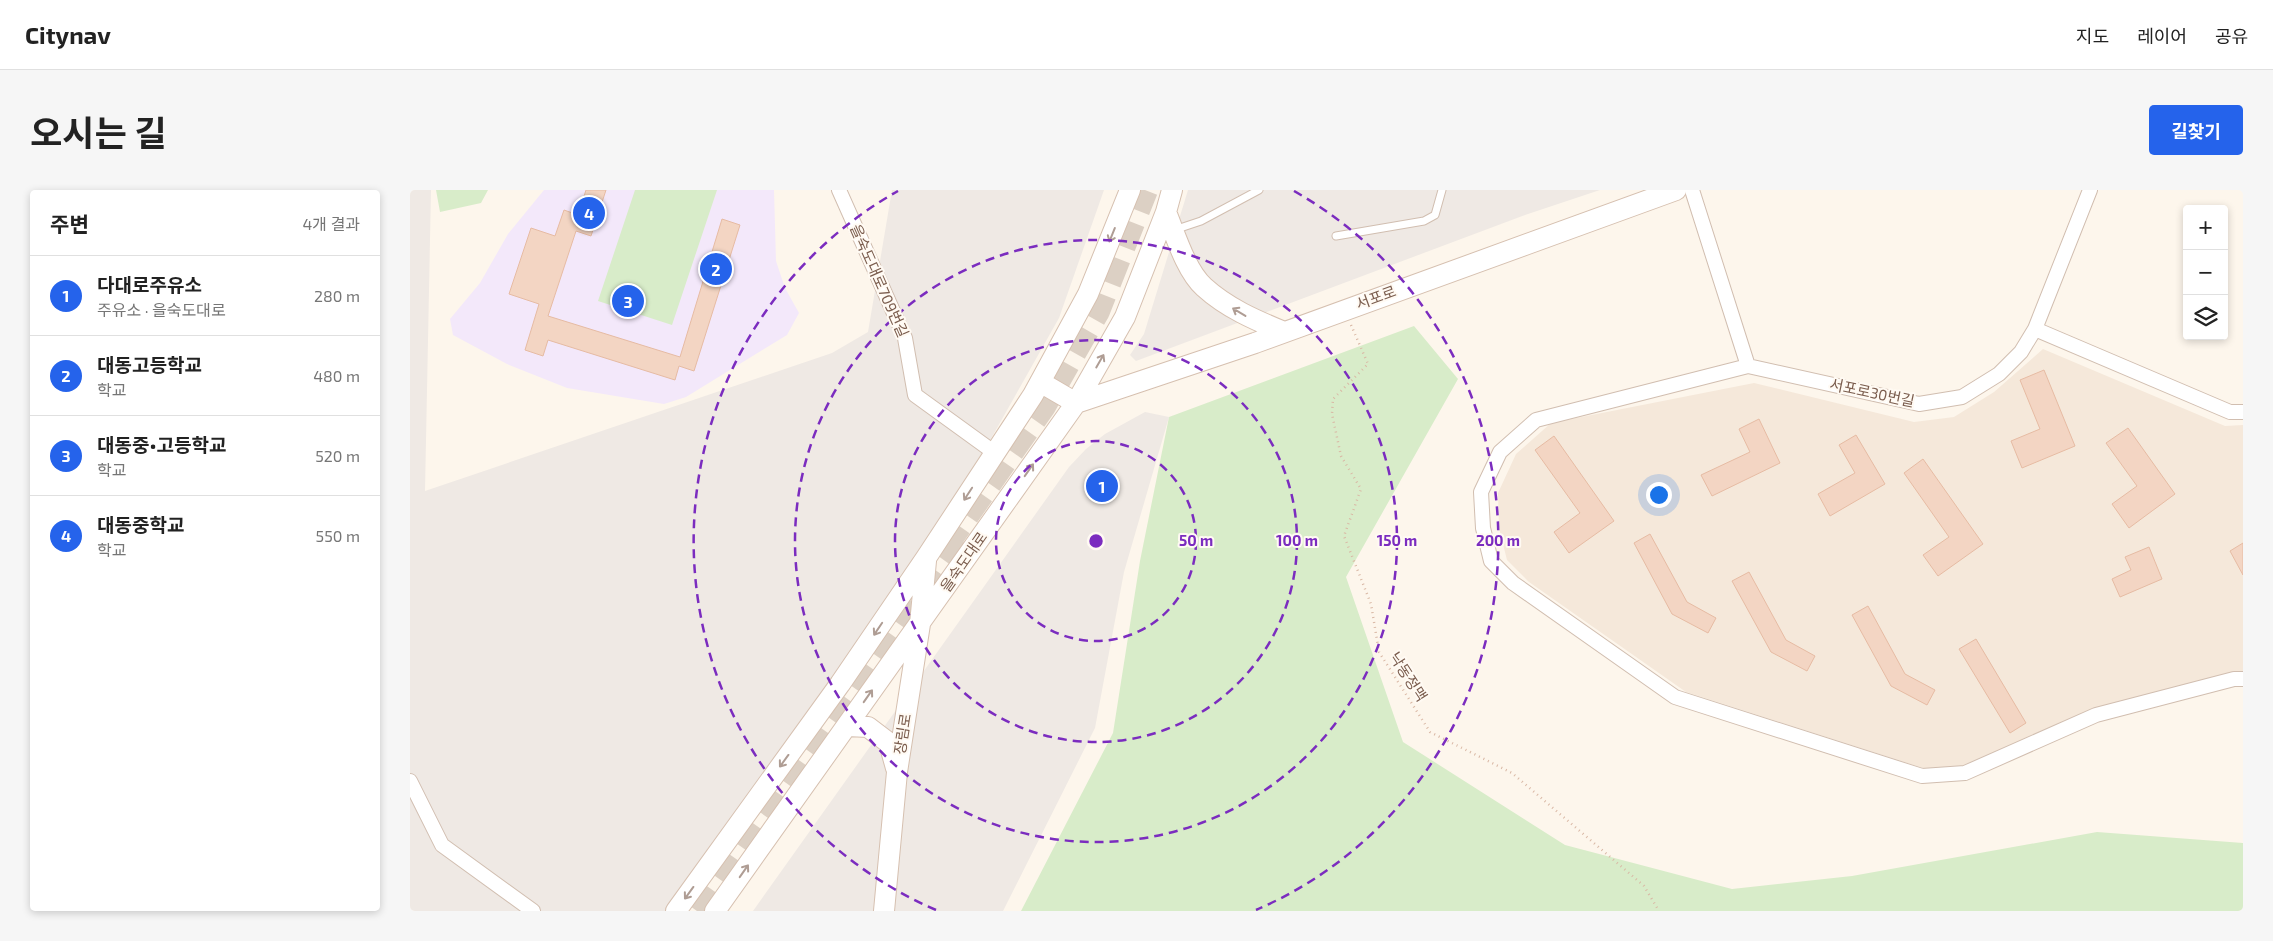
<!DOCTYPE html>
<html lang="ko">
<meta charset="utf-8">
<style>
body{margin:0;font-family:"Exo 2","Noto Sans KR",sans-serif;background:#f6f6f6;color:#222}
.controls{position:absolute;right:15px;top:15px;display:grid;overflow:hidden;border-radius:5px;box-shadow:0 2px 8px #0003}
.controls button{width:45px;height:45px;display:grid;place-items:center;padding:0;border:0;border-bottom:1px solid #e0e0e0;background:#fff;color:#222;font:25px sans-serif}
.you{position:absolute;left:1248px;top:304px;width:18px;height:18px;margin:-12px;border:4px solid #fff;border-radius:50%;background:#1a73e8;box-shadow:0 0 0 8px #1a73e833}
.badge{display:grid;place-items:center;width:32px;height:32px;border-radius:50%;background:#2563eb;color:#fff;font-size:16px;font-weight:700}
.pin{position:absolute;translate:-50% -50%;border:2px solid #fff;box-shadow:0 1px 5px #0006}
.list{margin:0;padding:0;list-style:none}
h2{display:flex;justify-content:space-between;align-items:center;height:65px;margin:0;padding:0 20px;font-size:21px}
h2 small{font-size:16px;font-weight:400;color:#767676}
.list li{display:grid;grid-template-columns:32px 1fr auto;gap:15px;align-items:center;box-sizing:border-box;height:80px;padding:0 20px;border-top:1px solid #e0e0e0}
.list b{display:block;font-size:19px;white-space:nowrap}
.list p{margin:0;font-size:16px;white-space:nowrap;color:#767676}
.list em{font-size:16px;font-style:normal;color:#767676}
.icon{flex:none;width:28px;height:28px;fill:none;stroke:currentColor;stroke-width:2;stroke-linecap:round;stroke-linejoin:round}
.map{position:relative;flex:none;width:1833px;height:721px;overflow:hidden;border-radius:5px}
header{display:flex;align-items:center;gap:30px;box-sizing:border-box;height:70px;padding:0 25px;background:#fff;border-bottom:1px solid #e0e0e0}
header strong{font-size:24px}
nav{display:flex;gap:28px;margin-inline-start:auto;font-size:18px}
.intro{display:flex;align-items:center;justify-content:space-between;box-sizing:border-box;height:120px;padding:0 30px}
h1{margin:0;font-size:35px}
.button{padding:12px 22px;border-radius:5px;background:#2563eb;color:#fff;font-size:18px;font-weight:700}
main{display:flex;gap:30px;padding:0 30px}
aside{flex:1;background:#fff;border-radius:5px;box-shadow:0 2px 8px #0003}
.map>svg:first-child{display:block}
.residential{fill:#f5e8da}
.industrial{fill:#efe9e4}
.education{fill:#f3e8fa}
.green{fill:#d8ecc9}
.building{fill:#f3d5c3;stroke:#e6bba3}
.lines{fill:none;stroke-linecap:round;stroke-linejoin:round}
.highway-tunnel{stroke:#dcd0c4;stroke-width:26;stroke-dasharray:26 13;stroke-linecap:butt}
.lane-casing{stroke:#d1beb0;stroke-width:9}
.street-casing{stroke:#d1beb0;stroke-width:16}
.secondary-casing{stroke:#d6c0b0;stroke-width:22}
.path{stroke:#d9b8a5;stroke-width:2.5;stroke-dasharray:1 4;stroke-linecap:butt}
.lane{stroke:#fff;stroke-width:7}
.street{stroke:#fff;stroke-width:14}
.secondary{stroke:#fff;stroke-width:20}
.oneway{stroke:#af9d94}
.ring{fill:none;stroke:#7b2cbf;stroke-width:2.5;stroke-dasharray:9 6}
.labels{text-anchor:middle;stroke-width:4;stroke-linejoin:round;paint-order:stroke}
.street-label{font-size:15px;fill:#7a5c4d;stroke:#fffaf3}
.centre{fill:#7b2cbf;stroke:#fffaf3;stroke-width:2.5}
.ring-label{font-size:15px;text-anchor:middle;font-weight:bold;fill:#7b2cbf;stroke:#fffaf3;stroke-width:4;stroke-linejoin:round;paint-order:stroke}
</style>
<header>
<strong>Citynav</strong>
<nav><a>지도</a><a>레이어</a><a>공유</a></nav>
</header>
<div class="intro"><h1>오시는 길</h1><a class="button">길찾기</a></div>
<main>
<aside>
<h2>주변<small>4개 결과</small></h2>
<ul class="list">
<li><span class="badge">1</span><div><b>다대로주유소</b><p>주유소 · 을숙도대로</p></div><em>280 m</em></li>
<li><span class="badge">2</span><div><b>대동고등학교</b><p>학교</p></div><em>480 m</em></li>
<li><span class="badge">3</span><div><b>대동중•고등학교</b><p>학교</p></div><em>520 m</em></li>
<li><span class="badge">4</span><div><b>대동중학교</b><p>학교</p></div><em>550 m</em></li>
</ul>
</aside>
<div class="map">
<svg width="1833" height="721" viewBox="0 0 1833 721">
<rect width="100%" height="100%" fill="#fdf6ec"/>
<path class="residential" d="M1633 159 1815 236 1833 235V486L1820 485 1558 577 1516 579 1276 502 1119 392 1097 370 1089 338 1088 303 1106 264 1141 233 1344 193 1504 232 1544 227 1584 202Z"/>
<path class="industrial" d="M0 0H21L15 301 422 163 458 142 482 0H694L649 128 561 284 455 444 256 721H0Z
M778 0H1190L1115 25 726 171 720 165 734 144Z
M735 222 759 227 714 382 685 538 593 721H343L659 277 676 259 695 244Z"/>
<path class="education" d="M134 0H364L366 71 375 98 389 123 377 145 276 207 254 214 157 198 97 174 43 145 40 129 70 93 98 44Z"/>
<path class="green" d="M26 0H78L71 13 30 22Z
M225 0H307L262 135 188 111Z
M1004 136 1048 189 936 387 993 552 1155 655 1322 699 1442 686 1687 642 1833 653V721H611L703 543 730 371 759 227Z"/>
<path class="building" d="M176 0H196L181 46 166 41 138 126 270 167 312 29 330 35 284 181 269 176 265 190 138 150 133 166 115 160 129 114 99 104 121 38 145 46 154 20 168 25Z
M1634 180 1665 256 1612 278 1601 251 1630 239 1610 190Z
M1349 229 1370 273 1302 306 1291 285 1340 262 1329 239Z
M1718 238 1765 304 1719 338 1702 314 1727 296 1696 253Z
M1446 245 1475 294 1420 326 1408 304 1445 283 1429 255Z
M1144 246 1204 331 1159 363 1144 342 1170 323 1125 260Z
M1513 269 1573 354 1528 386 1513 365 1539 347 1494 283Z
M1240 344 1277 412 1306 428 1298 443 1262 424 1224 353Z
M1833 353V385L1820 361Z
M1739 357 1752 389 1710 407 1702 389 1721 380 1715 367Z
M1339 382 1376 450 1405 466 1397 481 1361 462 1322 391Z
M1458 416 1495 484 1525 500 1517 515 1481 496 1442 425Z
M1566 449 1616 533 1600 543 1549 459Z"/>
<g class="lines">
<path class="highway-tunnel" d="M534 357 633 216 687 121 735 0
M287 721 555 345"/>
<g class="lane-casing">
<path id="lane" d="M764 40 791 31 849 0
M926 46 1014 31 1025 25 1032 0"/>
</g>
<g class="street-casing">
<path id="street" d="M429 0 495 148 505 205 585 263
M1282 0 1338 176 1509 214 1552 207 1589 184 1611 162 1625 139 1680 0
M1625 139 1820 222H1833
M1338 176 1126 230 1090 262 1071 302 1073 338 1081 371 1103 393 1265 507 1512 586 1555 583 1686 525 1824 489H1833
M0 591 32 655 123 721"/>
</g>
<g class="secondary-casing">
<path id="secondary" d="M756 22C765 44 776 81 794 97 817 118 845 130 874 142
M630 192 666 213
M666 213 845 153 1266 0
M437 536 458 537 479 553 486 578
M266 721 430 494 516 368 623 205 678 104 720 0
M305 721 666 213 715 127 756 22 762 0
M474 721 487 582 510 434 516 371"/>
</g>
<path class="path" d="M941 135 958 174 923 209 922 224 931 266 951 299 934 346 961 414 969 462 1020 542 1102 583 1234 696 1249 721"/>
<use href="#lane" class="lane"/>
<use href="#street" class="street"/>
<use href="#secondary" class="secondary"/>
</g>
<defs><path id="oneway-shaft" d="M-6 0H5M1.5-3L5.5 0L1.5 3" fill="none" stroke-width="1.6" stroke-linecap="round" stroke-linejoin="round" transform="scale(1.25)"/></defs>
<g class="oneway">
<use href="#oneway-shaft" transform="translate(702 45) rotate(112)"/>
<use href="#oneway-shaft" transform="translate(829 122) rotate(-149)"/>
<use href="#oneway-shaft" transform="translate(690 171) rotate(-60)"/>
<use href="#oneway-shaft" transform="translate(619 280) rotate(-55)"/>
<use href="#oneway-shaft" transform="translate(558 304) rotate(123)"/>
<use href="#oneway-shaft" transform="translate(468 439) rotate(124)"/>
<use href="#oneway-shaft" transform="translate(458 506) rotate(-55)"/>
<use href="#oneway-shaft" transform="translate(374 571) rotate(126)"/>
<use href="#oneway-shaft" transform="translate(334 681) rotate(-55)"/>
<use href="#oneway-shaft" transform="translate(279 703) rotate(126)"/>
</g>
<g class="ring">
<circle cx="686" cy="351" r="100"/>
<circle cx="686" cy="351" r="201"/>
<circle cx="686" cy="351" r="301"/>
<path d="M526 720A402 402 0 0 1 488 1M884 1A402 402 0 0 1 846 720"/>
</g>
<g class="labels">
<g class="street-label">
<text transform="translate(469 91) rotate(66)" y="5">을숙도대로709번길</text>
<text transform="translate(966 108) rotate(-20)" y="5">서포로</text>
<text transform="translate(1462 203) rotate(12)" y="5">서포로30번길</text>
<text transform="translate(554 372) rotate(-55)" y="5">을숙도대로</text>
<text transform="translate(998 487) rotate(57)" y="5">낙동정맥</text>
<text transform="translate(493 544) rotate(-81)" y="5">장림로</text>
</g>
</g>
<circle cx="686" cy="351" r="8" class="centre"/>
<g class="ring-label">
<text x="786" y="356">50 m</text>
<text x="887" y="356">100 m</text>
<text x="987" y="356">150 m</text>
<text x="1088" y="356">200 m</text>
</g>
</svg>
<div class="controls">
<button>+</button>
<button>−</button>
<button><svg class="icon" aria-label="layers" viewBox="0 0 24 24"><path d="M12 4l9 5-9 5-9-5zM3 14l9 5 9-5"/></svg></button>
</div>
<div class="you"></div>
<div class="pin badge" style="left:692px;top:296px">1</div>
<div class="pin badge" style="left:306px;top:79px">2</div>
<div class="pin badge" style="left:218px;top:111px">3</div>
<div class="pin badge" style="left:179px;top:23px">4</div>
</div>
</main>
